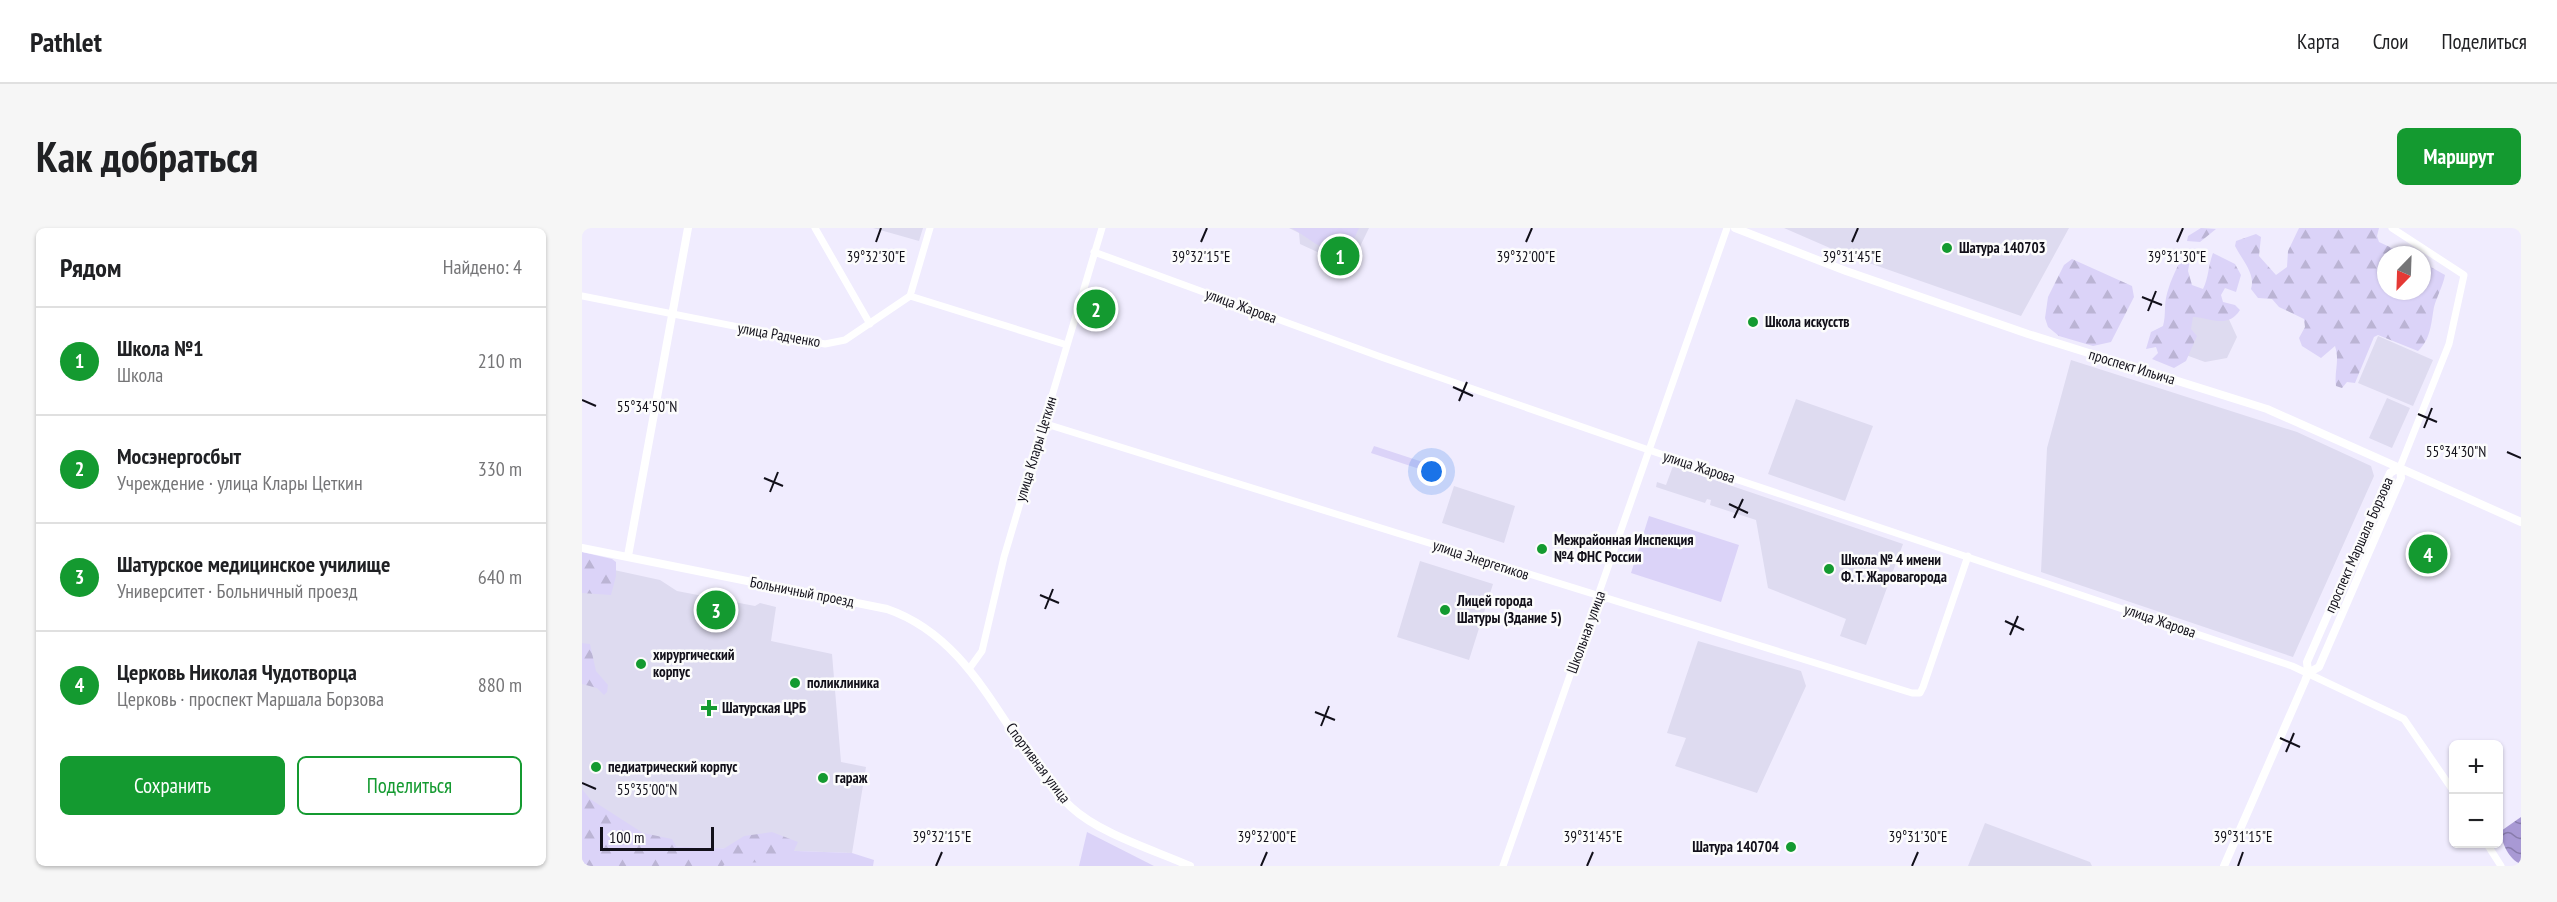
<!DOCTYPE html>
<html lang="ru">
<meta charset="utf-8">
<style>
body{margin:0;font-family:"PT Sans Narrow",sans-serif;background:#f6f6f6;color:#202124}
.controls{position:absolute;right:18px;bottom:18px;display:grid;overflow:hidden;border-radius:9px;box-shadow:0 2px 4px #0004}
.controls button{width:54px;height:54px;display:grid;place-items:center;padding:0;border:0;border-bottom:2px solid #e0e0e0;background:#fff;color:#202124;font:30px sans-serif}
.compass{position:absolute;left:1795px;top:18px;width:54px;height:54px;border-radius:50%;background:#fff;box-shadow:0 2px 4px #0004;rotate:203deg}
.scale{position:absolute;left:18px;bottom:15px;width:114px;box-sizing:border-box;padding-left:6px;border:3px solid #12101a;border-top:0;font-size:16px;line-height:21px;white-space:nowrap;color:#12101a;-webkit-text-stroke:4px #fcfcfc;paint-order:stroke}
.you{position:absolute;left:850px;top:244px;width:21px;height:21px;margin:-15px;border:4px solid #fff;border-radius:50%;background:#1a73e8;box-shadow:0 0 0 9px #1a73e833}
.badge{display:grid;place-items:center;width:39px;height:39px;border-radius:50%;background:#149a30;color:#fff;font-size:20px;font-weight:700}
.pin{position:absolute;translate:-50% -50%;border:3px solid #fff;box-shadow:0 2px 6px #0006}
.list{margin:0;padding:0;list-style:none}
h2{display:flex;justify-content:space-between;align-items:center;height:78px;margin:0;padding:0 24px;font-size:26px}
h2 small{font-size:20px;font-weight:400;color:#757577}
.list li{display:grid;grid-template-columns:39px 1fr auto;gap:18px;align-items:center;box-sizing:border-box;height:108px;padding:0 24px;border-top:2px solid #e0e0e0}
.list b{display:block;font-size:22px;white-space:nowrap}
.list p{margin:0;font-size:20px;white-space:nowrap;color:#757577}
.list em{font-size:20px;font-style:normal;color:#757577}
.actions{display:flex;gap:12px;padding:18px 24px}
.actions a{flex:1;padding:14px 0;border:2px solid #149a30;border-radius:9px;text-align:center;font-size:21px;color:#149a30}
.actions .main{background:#149a30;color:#fff}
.map{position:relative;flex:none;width:1939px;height:638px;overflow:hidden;border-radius:9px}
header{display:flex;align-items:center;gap:36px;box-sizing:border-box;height:84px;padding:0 30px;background:#fff;border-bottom:2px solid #e0e0e0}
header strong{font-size:28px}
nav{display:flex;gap:33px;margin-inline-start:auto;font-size:21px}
.intro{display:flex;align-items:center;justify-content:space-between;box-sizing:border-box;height:144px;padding:0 36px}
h1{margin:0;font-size:42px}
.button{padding:15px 27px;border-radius:9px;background:#149a30;color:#fff;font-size:21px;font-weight:700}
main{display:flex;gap:36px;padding:0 36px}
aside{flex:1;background:#fff;border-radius:9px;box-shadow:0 2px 4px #0004}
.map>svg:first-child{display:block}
.built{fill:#dedbf0}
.green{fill:#dbd3f8}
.forest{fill:url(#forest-firs)}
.water{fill:url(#water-waves)}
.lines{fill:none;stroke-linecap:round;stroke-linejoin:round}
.minor{stroke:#fff;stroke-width:7}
.tertiary{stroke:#fff;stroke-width:8}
.ticks{fill:none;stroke:#12101a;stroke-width:2}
.poi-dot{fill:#149a30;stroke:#fcfcfc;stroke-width:2}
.labels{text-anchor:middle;stroke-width:5;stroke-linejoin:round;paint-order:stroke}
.poi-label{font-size:15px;font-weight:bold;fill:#12101a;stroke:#fcfcfc;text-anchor:start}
.street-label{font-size:15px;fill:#12101a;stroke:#fcfcfc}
.ticks-label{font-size:15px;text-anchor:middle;fill:#12101a;stroke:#fcfcfc;stroke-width:5;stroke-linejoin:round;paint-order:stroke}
</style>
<header>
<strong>Pathlet</strong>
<nav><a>Карта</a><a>Слои</a><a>Поделиться</a></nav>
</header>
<div class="intro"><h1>Как добраться</h1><a class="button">Маршрут</a></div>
<main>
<aside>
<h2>Рядом<small>Найдено: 4</small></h2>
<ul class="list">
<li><span class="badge">1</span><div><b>Школа №1</b><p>Школа</p></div><em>210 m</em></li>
<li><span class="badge">2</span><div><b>Мосэнергосбыт</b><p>Учреждение · улица Клары Цеткин</p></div><em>330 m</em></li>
<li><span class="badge">3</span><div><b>Шатурское медицинское училище</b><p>Университет · Больничный проезд</p></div><em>640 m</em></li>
<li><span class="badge">4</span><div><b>Церковь Николая Чудотворца</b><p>Церковь · проспект Маршала Борзова</p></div><em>880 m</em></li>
</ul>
<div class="actions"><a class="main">Сохранить</a><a>Поделиться</a></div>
</aside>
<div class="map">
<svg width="1939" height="638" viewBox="0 0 1939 638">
<defs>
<pattern id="forest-firs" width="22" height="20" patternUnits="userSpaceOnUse" patternTransform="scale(1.5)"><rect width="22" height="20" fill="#dbd3f8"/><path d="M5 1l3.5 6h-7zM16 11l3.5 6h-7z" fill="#bbb4d4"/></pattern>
<pattern id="water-waves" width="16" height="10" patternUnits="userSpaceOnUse" patternTransform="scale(1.5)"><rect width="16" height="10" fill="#a899d4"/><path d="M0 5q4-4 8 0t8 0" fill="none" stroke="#877bab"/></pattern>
</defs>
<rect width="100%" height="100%" fill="#f0ecfe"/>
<path class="built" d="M291 0H341L337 13Z
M707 0H787L768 39 718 16 717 5Z
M1202 0H1487L1439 88 1264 27Z
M1591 79 1644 85 1655 109 1645 130 1623 134 1593 123Z
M1796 108 1851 132 1831 178 1776 155Z
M1489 132 1715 204 1789 238 1792 248 1711 429 1459 344 1465 220Z
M1805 170 1828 180 1810 220 1787 210Z
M1214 171 1291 198 1263 273 1186 246Z
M1091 238 1321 316 1284 417 1258 408 1264 391 1186 360 1174 292 1128 277 1129 272 1125 271 1123 275 1074 259 1075 254 1084 257Z
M872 258 933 278 922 315 860 295Z
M838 333 911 356 887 432 815 409Z
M0 335 78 352 95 363 173 378 178 375 194 379 189 413 250 426 259 534 284 539 270 625 46 617 0 572Z
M1116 413 1219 443 1224 458 1175 565 1093 538 1104 510 1085 505Z
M1403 595 1508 634 1510 638H1386Z"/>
<path class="green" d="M710 0H777L764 28 734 16Z
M792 218 862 241 859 248 789 225Z
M1067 288 1157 317 1139 374 1049 345Z
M0 572 46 617 270 625 292 632 291 638H0Z
M505 604 572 638H497Z"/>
<path class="forest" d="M1619 0 1634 1 1618 14 1605 13 1606 8Z
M1717 0H1797L1795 8 1797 14 1825 27H1804V63H1840V34L1863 47C1861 58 1855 68 1852 79 1849 95 1849 111 1836 123L1796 107 1792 109 1773 155 1765 154 1760 160 1754 158C1752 143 1758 133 1753 118L1739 130 1720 118 1717 110 1723 99 1722 91 1697 79 1690 71 1676 70 1669 61C1674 46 1660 32 1653 18L1654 13 1674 6 1679 9 1677 28 1694 47 1705 39 1706 23Z
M1631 25 1653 36 1659 47 1654 64 1643 60 1639 67 1641 74 1653 77 1658 82C1646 101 1629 90 1611 89L1609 101 1615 108 1604 133 1592 140 1570 131 1576 125 1574 119 1564 121 1569 104 1581 98C1584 87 1582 81 1584 70 1587 56 1593 43 1600 30L1608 31 1606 43 1610 57 1621 61C1627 49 1626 38 1631 25Z
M1490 31 1550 58 1552 69 1529 114 1511 118 1477 108 1466 99 1463 90 1466 69 1482 37Z
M0 324 30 331 34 334V348L29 367 0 365Z
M0 415 8 416 14 443 26 457 25 464 22 467 15 460 0 456Z
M0 561 8 571 61 605 90 611 99 627 127 630 162 608 190 604 216 614 209 629 196 634 144 635 141 638H0Z"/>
<path class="water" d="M1939 589V636C1927 632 1919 614 1919 603Z"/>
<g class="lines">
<path class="minor" d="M233 0 288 96
M1810 0 1882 47 1867 116 1818 239
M512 24 799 129 1058 219 1710 438 1822 491 1872 564
M0 68 243 116 263 112 328 68 485 117
M328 68 348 0
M461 195 1330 465H1338L1341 459 1386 328
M387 441 400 423 422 329 520 0
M1905 616 1919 638
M921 638 1145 0"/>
<path class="tertiary" d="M1153 0 1264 43 1446 106 1685 181 1939 294
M0 320 305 381C398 413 423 517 489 579 518 606 572 622 608 638
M46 328 106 0
M1726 445 1737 439 1819 250 1818 239
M1642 638 1723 453 1726 445 1725 434 1808 245 1818 239"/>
</g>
<path class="ticks" d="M294 14 299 0M619 14 625 0M944 14 950 0M1270 14 1276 0M1595 14 1601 0M1560 69 1580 77M1566 83 1574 63M871 159 891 168M0 172 14 178M877 173 885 154M1836 186 1855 194M1842 200 1850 180M1925 224 1939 230M182 250 201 258M188 264 196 244M1147 276 1166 285M1152 290 1161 271M458 367 477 375M463 381 471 361M1423 393 1442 402M1428 407 1436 388M733 484 753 492M739 498 747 478M1698 510 1718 519M1704 524 1712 505M0 555 14 561M354 638 360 624M679 638 685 624M1005 638 1011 624M1330 638 1336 624M1656 638 1661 624"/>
<g class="poi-dot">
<circle cx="1365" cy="20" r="6"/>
<circle cx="1171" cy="94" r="6"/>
<circle cx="960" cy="321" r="6"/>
<circle cx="1247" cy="341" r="6"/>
<circle cx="863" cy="382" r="6"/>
<circle cx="59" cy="436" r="6"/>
<circle cx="213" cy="455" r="6"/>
<path d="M124 471h6v6h6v6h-6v6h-6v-6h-6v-6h6z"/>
<circle cx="14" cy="539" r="6"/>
<circle cx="241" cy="550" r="6"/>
<circle cx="1209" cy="619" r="6"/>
</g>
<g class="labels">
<g class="poi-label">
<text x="1377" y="25">Шатура 140703</text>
<text x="1183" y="99">Школа искусств</text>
<text x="972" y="317">Межрайонная Инспекция<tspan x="972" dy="17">№4 ФНС России</tspan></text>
<text x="1259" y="337">Школа № 4 имени<tspan x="1259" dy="17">Ф. Т. Жаровагорода</tspan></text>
<text x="875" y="378">Лицей города<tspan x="875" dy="17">Шатуры (Здание 5)</tspan></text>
<text x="71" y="432">хирургический<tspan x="71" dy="17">корпус</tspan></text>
<text x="225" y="460">поликлиника</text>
<text x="140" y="485">Шатурская ЦРБ</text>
<text x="26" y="544">педиатрический корпус</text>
<text x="253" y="555">гараж</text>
<text x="1197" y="624" text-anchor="end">Шатура 140704</text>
</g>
<g class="street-label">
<text transform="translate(659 78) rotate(20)" y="5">улица Жарова</text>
<text transform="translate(197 107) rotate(10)" y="5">улица Радченко</text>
<text transform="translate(1550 139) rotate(17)" y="5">проспект Ильича</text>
<text transform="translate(454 221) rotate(-73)" y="5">улица Клары Цеткин</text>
<text transform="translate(1117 239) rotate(18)" y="5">улица Жарова</text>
<text transform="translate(1777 317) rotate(-66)" y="5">проспект Маршала Борзова</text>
<text transform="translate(899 332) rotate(18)" y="5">улица Энергетиков</text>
<text transform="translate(220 364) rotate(11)" y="5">Больничный проезд</text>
<text transform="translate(1578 393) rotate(19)" y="5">улица Жарова</text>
<text transform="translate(1004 404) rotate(-70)" y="5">Школьная улица</text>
<text transform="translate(456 535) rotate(53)" y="5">Спортивная улица</text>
</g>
</g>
<g class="ticks-label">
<text x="1270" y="34">39°31'45"E</text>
<text x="294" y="34">39°32'30"E</text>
<text x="619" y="34">39°32'15"E</text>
<text x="944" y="34">39°32'00"E</text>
<text x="1595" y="34">39°31'30"E</text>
<text x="65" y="184">55°34'50"N</text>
<text x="1874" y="229">55°34'30"N</text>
<text x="65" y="567">55°35'00"N</text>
<text x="360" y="614">39°32'15"E</text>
<text x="685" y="614">39°32'00"E</text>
<text x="1011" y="614">39°31'45"E</text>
<text x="1336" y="614">39°31'30"E</text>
<text x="1661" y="614">39°31'15"E</text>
</g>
</svg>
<div class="controls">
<button>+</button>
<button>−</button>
</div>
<svg class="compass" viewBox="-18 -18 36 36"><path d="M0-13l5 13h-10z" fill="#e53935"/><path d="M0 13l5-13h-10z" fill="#757577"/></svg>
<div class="scale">100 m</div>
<div class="you"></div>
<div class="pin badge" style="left:758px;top:28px">1</div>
<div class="pin badge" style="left:514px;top:81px">2</div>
<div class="pin badge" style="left:134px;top:382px">3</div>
<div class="pin badge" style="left:1846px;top:326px">4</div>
</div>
</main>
